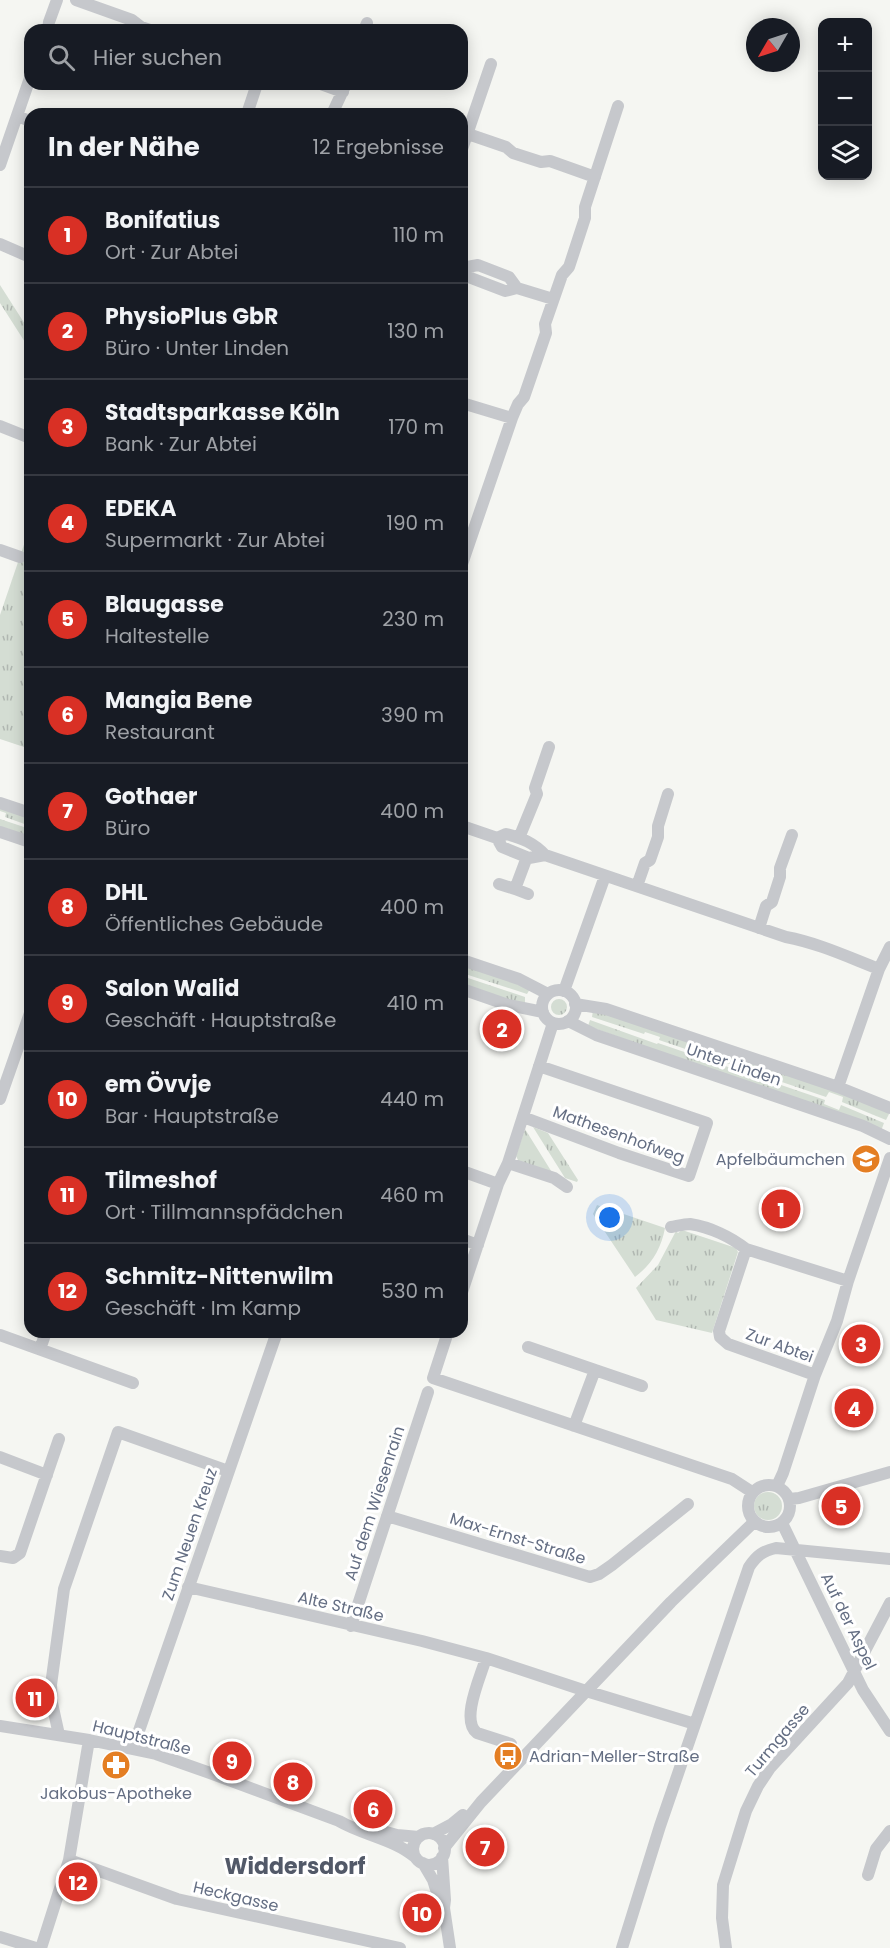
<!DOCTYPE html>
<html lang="de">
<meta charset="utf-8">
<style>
body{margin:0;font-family:Poppins,sans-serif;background:#20242c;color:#f1f3f6}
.controls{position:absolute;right:18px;top:18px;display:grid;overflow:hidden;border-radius:12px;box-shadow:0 3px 15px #0003}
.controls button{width:54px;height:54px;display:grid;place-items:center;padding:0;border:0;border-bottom:2px solid #363941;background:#171b24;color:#f1f3f6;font:30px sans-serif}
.compass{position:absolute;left:746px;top:18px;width:54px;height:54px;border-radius:50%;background:#171b24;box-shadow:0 3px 15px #0003;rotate:231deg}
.you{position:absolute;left:610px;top:1218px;width:21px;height:21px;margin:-15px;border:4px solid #fff;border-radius:50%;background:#1a73e8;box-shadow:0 0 0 9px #1a73e833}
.badge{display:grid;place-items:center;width:39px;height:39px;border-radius:50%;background:#d93025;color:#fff;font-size:20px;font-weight:700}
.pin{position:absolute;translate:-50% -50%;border:3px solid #fff;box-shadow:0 2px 6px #0006}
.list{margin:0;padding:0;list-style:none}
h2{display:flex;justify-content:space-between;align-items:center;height:78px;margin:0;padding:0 24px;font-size:26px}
h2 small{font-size:20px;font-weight:400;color:#9ea1a6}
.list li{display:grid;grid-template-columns:39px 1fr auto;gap:18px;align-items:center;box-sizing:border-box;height:96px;padding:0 24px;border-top:2px solid #363941}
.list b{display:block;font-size:22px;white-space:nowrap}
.list p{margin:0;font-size:20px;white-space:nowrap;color:#9ea1a6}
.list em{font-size:20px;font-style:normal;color:#9ea1a6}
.icon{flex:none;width:33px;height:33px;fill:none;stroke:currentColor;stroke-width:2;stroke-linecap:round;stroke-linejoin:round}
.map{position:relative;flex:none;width:890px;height:1948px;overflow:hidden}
.search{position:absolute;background:#171b24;box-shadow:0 3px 15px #0003;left:24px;top:24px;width:444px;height:66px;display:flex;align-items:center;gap:15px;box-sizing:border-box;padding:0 21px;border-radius:18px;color:#9ea1a6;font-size:22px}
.panel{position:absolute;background:#171b24;box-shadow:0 3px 15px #0003;left:24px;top:108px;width:444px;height:1230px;border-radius:18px}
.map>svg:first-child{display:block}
.grass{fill:url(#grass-tufts)}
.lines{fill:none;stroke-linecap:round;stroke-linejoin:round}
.minor{stroke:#c6c8cc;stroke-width:12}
.labels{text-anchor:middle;stroke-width:6;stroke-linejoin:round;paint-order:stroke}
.street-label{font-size:16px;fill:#646e83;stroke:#fff}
.poi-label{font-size:16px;fill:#646e83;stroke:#fff;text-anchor:end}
.district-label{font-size:22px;font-weight:bold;fill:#525968;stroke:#fff}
</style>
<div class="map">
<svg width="890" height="1948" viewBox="0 0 890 1948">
<defs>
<pattern id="grass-tufts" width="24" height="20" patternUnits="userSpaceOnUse" patternTransform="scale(1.5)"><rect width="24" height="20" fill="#d4ddd3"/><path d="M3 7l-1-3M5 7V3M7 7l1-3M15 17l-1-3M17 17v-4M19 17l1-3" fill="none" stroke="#b0b7b1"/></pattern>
</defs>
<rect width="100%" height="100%" fill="#f5f6f2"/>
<path class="grass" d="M0 285 30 332V350L0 303Z
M30 527V749L0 739V615Z
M0 807 30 817V826L5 817 6 813 0 811Z
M0 819 30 829V839L0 829Z
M462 963 530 989 527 994 462 973Z
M462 976 525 997V1005L462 986Z
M551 1007a8 8 0 1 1 16 0a8 8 0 1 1-16 0Z
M593 1010 859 1099 890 1112 886 1120 842 1102 843 1097 829 1092 826 1097 659 1040 660 1037 645 1032 644 1034 592 1017Z
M590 1020 657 1044 658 1043 825 1100 824 1104 839 1110 841 1105 884 1123 881 1131 588 1026Z
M533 1127 548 1133 578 1180 577 1182 565 1178Z
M525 1129 553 1174 519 1162 516 1156Z
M597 1205 665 1228C661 1249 652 1264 635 1277L593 1214Z
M682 1230 736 1248 738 1252 712 1333 656 1320 636 1288 658 1265 676 1231 678 1233Z
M754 1506a14 14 0 1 1 28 0a14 14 0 1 1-28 0Z"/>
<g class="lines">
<path class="minor" d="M76 0 132 20 141 27 150 30
M48 30 49 22 57 0
M364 30 367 23
M321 84 343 92
M247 114 257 84
M332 114 346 84
M17 116 30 121
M468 134 506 147 513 153 541 162 550 161 595 177
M462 149 491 64
M0 165 30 78
M0 244 30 257
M462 268 478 265 509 277 517 288
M462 269 471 278 505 291 517 288 553 299
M462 403 512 418 518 404 524 397 546 333 545 324 562 275 569 267 585 218V207L618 106
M0 426 30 438
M0 550 20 557
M462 564 512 418
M0 803 30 813
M462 826 497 838 506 834C522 838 534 843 545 855L786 937C818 943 848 957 879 969
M0 832 30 842
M497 838 502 847 529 858 545 855
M519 838 537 794 535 788 549 747
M499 884 515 889 527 857
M637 886 645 863 650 860 658 837V826L668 794
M515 889 528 894
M759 928 766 906 772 902 780 877V868L792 835
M462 960 519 979 548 994
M462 989 508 1005 543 1012
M542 1007a17 17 0 1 1 34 0a17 17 0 1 1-34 0Z
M564 991 605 876
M575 1004 606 1009 838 1087 890 1108
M568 1021 596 1035 863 1126 890 1139
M838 1087 879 969 890 947
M0 1099 30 1013
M523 1117 619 1153 689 1176 707 1123 539 1066
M508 1163 554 1178 567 1187
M462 1171 498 1184
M671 1227C677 1226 684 1224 690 1224 710 1227 731 1237 746 1249L848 1281
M462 1239 478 1245
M746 1249 719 1331 720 1337 728 1344 815 1375
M462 1292 498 1184 508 1163 553 1023
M448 1332 433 1378 732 1479 752 1492
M0 1335 133 1383
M528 1347 595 1370 574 1426
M40 1349 46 1332
M595 1370 642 1386
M0 1457 47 1475
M748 1506a21 21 0 1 1 42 0a21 21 0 1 1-42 0Z
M777 1486 783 1473 815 1375 837 1321 848 1281 890 1158
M789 1499 799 1498 890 1472
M387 1516 590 1577 599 1574 612 1565 688 1504
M782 1523 863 1690 890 1731
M0 1556 13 1558 20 1553 59 1439
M188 1587 422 1641 486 1658 586 1691 695 1724
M351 1626 428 1392
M486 1658C481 1676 460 1720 477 1733L511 1744
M0 1726 89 1740 156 1754 210 1773 339 1821C363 1835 394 1839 415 1857
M59 1735 52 1703 51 1685 64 1589 118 1432 228 1471
M133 1748 277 1332
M364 1826 397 1835 419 1837
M413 1849a16 16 0 1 1 32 0a16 16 0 1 1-32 0Z
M433 1834 452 1824 463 1815
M444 1848 481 1802 671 1602 754 1522
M442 1857 445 1900 444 1908 450 1948
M69 1860 177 1899 400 1948
M423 1863 433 1880 440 1902
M868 1875 876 1849 890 1831
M0 1937 36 1948
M41 1948 69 1860 89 1740
M622 1948 660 1826 749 1567C757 1555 763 1551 776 1548L890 1559
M726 1948 722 1918 723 1885 746 1811 758 1786 770 1768 848 1683 890 1603"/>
</g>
<defs>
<g id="school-disc" transform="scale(1.5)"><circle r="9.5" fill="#e47e23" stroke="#fff"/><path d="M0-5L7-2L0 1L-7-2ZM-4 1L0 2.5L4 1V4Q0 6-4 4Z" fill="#fff"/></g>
<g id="bus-disc" transform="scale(1.5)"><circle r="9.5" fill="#e47e23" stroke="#fff"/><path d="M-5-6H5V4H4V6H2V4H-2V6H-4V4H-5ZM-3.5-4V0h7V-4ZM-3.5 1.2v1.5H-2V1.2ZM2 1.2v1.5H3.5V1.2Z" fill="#fff"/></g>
<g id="pharmacy-disc" transform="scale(1.5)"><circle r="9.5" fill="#e47e23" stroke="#fff"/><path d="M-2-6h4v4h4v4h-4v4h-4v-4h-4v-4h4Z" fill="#fff"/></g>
</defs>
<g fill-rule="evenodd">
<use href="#school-disc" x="866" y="1159"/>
<use href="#bus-disc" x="508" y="1756"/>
<use href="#pharmacy-disc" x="116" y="1765"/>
</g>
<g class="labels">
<g class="street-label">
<text transform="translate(734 1064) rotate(19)" y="6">Unter Linden</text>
<text transform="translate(619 1134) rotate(20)" y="6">Mathesenhofweg</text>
<text transform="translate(780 1345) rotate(20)" y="6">Zur Abtei</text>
<text transform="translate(374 1503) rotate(-72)" y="6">Auf dem Wiesenrain</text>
<text transform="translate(189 1534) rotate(-71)" y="6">Zum Neuen Kreuz</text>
<text transform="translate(518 1538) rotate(17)" y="6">Max-Ernst-Straße</text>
<text transform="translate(341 1606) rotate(13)" y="6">Alte Straße</text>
<text transform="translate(849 1621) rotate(64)" y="6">Auf der Aspel</text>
<text transform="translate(142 1737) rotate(14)" y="6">Hauptstraße</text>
<text transform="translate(777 1740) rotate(-50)" y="6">Turmgasse</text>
<text transform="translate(236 1896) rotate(13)" y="6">Heckgasse</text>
</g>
<g class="poi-label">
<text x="845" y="1165">Apfelbäumchen</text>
<text x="529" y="1762" text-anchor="start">Adrian-Meller-Straße</text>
<text x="116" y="1799" text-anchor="middle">Jakobus-Apotheke</text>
</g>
<g class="district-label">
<text x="295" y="1874">Widdersdorf</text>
</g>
</g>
</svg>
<div class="controls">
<button>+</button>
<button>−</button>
<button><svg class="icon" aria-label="layers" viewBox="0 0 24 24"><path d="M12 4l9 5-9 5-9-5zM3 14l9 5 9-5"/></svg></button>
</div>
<svg class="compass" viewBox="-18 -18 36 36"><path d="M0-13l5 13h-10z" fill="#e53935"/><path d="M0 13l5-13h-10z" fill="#9ea1a6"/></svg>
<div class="you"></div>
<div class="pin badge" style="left:781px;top:1209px">1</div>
<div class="pin badge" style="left:502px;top:1029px">2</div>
<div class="pin badge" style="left:861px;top:1344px">3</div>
<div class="pin badge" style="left:854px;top:1408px">4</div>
<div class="pin badge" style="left:841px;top:1506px">5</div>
<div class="pin badge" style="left:373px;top:1809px">6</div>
<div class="pin badge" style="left:485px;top:1847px">7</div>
<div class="pin badge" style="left:293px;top:1782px">8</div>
<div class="pin badge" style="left:232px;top:1761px">9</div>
<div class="pin badge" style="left:422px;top:1913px">10</div>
<div class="pin badge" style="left:35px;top:1698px">11</div>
<div class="pin badge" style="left:78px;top:1882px">12</div>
<div class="search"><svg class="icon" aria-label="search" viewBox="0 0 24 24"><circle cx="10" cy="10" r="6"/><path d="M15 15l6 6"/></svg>Hier suchen</div>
<section class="panel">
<h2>In der Nähe<small>12 Ergebnisse</small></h2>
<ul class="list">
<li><span class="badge">1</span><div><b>Bonifatius</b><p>Ort · Zur Abtei</p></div><em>110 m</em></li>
<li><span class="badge">2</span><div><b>PhysioPlus GbR</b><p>Büro · Unter Linden</p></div><em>130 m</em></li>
<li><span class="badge">3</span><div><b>Stadtsparkasse Köln</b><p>Bank · Zur Abtei</p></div><em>170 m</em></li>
<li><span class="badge">4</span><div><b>EDEKA</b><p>Supermarkt · Zur Abtei</p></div><em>190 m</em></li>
<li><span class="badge">5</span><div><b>Blaugasse</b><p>Haltestelle</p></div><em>230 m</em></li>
<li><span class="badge">6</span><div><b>Mangia Bene</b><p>Restaurant</p></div><em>390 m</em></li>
<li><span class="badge">7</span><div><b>Gothaer</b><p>Büro</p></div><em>400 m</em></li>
<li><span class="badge">8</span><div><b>DHL</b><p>Öffentliches Gebäude</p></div><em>400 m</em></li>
<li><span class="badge">9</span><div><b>Salon Walid</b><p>Geschäft · Hauptstraße</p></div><em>410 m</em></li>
<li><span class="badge">10</span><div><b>em Övvje</b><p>Bar · Hauptstraße</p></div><em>440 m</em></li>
<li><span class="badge">11</span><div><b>Tilmeshof</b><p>Ort · Tillmannspfädchen</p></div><em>460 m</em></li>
<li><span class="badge">12</span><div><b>Schmitz-Nittenwilm</b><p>Geschäft · Im Kamp</p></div><em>530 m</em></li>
</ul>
</section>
</div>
